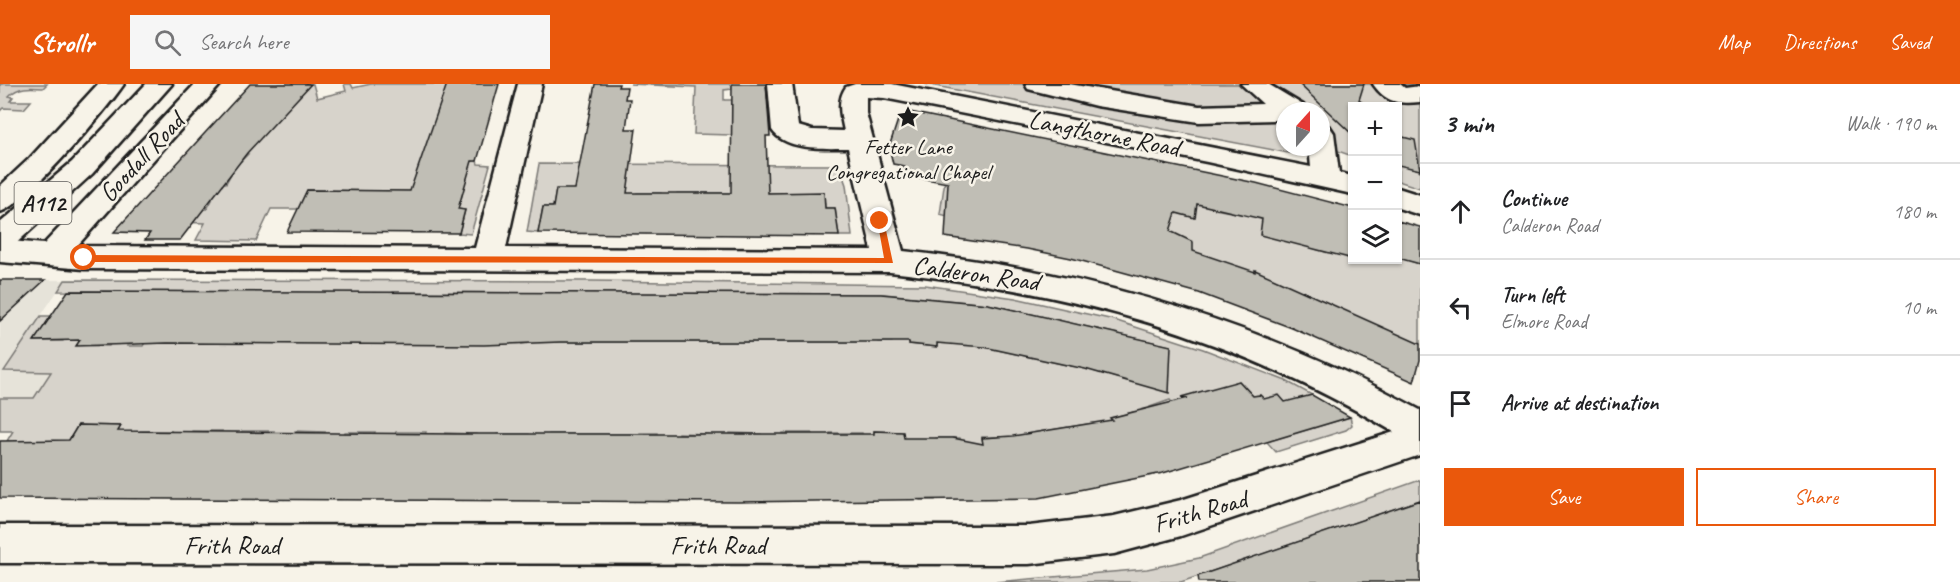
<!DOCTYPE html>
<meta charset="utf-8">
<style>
body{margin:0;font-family:Caveat,sans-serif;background:#f6f6f6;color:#202124}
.controls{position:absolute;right:18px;top:18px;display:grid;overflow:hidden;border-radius:0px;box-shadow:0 2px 4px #0004}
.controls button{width:54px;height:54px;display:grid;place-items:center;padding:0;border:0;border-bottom:2px solid #e0e0e0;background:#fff;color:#202124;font:30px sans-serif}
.compass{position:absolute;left:1276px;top:18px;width:54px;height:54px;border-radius:50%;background:#fff;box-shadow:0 2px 4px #0004;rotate:21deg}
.stop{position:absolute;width:18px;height:18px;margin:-14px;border:4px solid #ea580c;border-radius:50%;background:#fff}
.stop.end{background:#ea580c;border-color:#fff;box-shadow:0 2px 6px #0008}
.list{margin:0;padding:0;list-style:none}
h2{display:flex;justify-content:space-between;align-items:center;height:78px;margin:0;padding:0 24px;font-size:26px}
h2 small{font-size:20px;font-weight:400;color:#757577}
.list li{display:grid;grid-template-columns:39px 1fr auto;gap:18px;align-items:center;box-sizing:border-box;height:96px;padding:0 24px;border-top:2px solid #e0e0e0}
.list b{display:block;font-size:22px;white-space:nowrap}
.list p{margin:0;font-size:20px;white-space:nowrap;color:#757577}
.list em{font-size:20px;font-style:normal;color:#757577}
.actions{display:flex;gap:12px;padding:18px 24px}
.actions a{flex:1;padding:14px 0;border:2px solid #ea580c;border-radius:0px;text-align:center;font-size:21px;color:#ea580c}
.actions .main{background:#ea580c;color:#fff}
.icon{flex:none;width:33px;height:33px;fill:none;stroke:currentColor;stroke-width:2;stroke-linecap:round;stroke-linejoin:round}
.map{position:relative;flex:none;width:1420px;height:498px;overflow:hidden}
header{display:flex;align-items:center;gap:36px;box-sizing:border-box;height:84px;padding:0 30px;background:#ea580c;color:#fff}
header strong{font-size:28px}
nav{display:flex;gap:33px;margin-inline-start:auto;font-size:21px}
.search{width:420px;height:54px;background:#f6f6f6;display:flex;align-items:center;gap:15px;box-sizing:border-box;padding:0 21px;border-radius:0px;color:#757577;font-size:22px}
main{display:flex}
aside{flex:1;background:#fff}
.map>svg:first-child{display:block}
.built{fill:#e6e3d9}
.green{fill:#d7d3cb;stroke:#7a7874;stroke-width:1.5;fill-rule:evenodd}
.building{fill:#c0beb5;stroke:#1c1c1c;stroke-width:1.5}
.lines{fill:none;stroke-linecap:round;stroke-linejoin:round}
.minor-casing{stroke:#1c1c1c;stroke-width:5}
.major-casing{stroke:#1c1c1c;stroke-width:5}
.minor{fill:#f7f3e8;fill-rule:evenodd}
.major{fill:#f7f3e8;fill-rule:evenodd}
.route{fill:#ea580c}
.labels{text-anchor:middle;stroke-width:5;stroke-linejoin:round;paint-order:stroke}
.far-poi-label{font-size:22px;fill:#1c1c1c;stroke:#f7f3e8}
.shield{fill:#f7f3e8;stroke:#5e5c59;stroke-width:1.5}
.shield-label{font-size:24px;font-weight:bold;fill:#1c1c1c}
.street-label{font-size:26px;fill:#1c1c1c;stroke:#f7f3e8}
</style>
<header>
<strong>Strollr</strong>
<div class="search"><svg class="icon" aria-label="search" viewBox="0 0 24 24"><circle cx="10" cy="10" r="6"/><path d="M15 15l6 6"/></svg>Search here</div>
<nav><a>Map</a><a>Directions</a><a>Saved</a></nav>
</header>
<main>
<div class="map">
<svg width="1420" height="498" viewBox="0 0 1420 498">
<rect width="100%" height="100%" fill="#f7f3e8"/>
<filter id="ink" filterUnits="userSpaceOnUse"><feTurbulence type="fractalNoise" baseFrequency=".0167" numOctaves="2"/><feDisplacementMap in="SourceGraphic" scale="12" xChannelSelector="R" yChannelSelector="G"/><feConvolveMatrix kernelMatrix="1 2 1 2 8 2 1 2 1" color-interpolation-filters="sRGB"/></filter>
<g filter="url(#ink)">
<path class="built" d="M0 196H65L4 286 51 288 34 314H0Z"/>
<path class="green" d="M0 0H47L43 4C30 3 18 2 9 12L13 13 10 17H31L24 25 3 24 0 27Z
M278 0H313L317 14 346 7 344 0H351L353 4 371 0H448V77H477L478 80 490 81 471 150 459 149 465 126 458 125 463 108 307 106 298 125H271L256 157 196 156 205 139 177 138 199 125H207L212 116H205L221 99H226L238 77H241L248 70 243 69 255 54 262 53Z
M630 0H732V5L724 6V16H732V51L694 50 696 3Z
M925 0H1420V104L1398 97V22H1352V72L1321 61V27H1285V63H1290L1289 69Z
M539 80 839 81 846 101 852 152H839L835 124H825L824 109H677L661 127V109H637L636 126 556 106 553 123H543L538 149 527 148Z
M946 89 1170 115 1197 121V106L1214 110 1215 125 1241 130 1257 119 1256 134 1314 150 1315 165 1328 169 1347 143V174L1362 178V176L1398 173 1420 180V260L940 130Z
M65 196 591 197 925 201 1015 214 1114 236 1203 265 1286 297 1312 311 1298 315 1305 323 1264 315 1260 311 1253 312 1239 297 1215 309 1211 305 1190 311 1193 314 1174 321 1170 316 1150 323 1152 327 1137 333 1133 328 1111 334 1114 340 1095 343 1093 339 1026 350 1028 356 1007 353H982L983 360H962L960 354H936L927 379 935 416H920L914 381 902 348 874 347 879 380H867L862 349H830L834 380H815L812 349H783L784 380 762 379 761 350 730 349V380L708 379V350L678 349 676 379H655L657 349H640L638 379 631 350H549L544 379 529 350H497L492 378H470L476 350 445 349 437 379H418L426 348H396L387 379H366L375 348H345L334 379 315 378 325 348 295 347 283 378 262 377 274 347H242L228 378H209L222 347H192L176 378H156L171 347H140L123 378 110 364 120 342 78 341 65 363 7 357 13 347H0V314H34L51 288 4 287 41 232H51L35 257H63L79 232H95L77 261 109 262 126 232H144L127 262H143L159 233 162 259H172L176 252 385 209 58 207ZM393 208 537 209 529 259 522 260 524 253 383 233ZM546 209 884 210 988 220 1170 262V276L1117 294 1093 287V283L1071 282 979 262 937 242V263L909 260 907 237 892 258H878L874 235 858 258H546L541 234Z
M1350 333 1352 341 1346 346 1276 368 1267 358Z
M1420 396V416L1181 498H995L1147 485 1199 474Z"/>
<path class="building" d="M250 0H311L247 69 180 156H145L150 149 114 148Z
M447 0H499L477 77H472L458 125 465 126 459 149 287 148 307 106 410 107Z
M595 0H619L618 3H627L625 15H630L626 45H636L627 109H731L732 0H766L770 52H766L768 109 824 108 825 124H835L839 152 538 149 543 123H553L556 105H575Z
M1299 0H1364L1359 16 1367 22H1353V51Z
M910 28 1256 99 1353 124V175L1260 151 1262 135 1197 120 1195 134 1176 129 1170 147 1193 158V167L1255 188V186L1420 260V276L1414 298 1292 244 1199 209 1071 174 1027 165 945 153 948 99 903 91 905 82 893 80 889 63 898 36 907 38Z
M1398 48 1403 53 1415 56 1420 86 1398 81Z
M1398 137 1420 143V180L1398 174Z
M0 196H45L0 237Z
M68 207 881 210 988 220 1171 262 1169 309 1085 285 984 263 937 259V263L909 260V258H560L484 261 167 259 76 262 80 256 34 257Z
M1239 297 1253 312 1260 311 1264 315 1279 311 1285 318 1312 311 1350 333 1163 389 1039 414 738 418 0 414V357L69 356 78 341 121 342 118 347 460 350H874V347L903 348 904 354H953L983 360 982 354 1013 352 1112 336 1110 334 1188 314 1181 313Z
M1420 416V498H1199L1198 492Z"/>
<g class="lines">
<g class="minor-casing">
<path id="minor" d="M98 0H124C106 26 27 120 0 128V102L30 74Z
M195 0H221L77 162 475 164 518 0H542L506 164 872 166 848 64C826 64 786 67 772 46L768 0H792L798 42 812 46 844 47C841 32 836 17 846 3L855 0H892L1311 83 1309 63H1321V41L1330 43 1334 49 1339 89 1352 92V110L1207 78 884 14 866 13V29L903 167C1086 187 1258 237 1420 326V371L1181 452 1114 470 1029 480 0 479V441L1029 442 1114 432 1181 416 1394 348C1228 251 1080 209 890 188L84 185 0 178V156L44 160Z
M1025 0H1069L1199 22 1263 20 1241 0H1268L1303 21 1307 27H1285V33L1275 36 1199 38 1096 22 1028 5Z
M1373 0H1400L1405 4 1420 2V18C1399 20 1386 19 1373 0Z
M1398 104 1420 111V131L1398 124Z"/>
</g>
<g class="major-casing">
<path id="major" d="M146 0H172L92 90 11 164 0 167V139L72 78Z"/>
</g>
<use href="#minor" class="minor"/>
<use href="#major" class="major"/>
</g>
</g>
<path class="route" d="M877 135 884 137 893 179 84 178 80 174 84 171 884 174Z"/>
<defs>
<g id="sight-bare" transform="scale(1.8)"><path d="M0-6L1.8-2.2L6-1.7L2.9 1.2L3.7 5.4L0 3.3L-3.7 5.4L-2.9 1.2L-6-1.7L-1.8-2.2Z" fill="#1c1c1c" stroke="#f7f3e8" stroke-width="2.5" paint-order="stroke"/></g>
</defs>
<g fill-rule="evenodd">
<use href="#sight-bare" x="908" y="33"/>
</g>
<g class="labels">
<g class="far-poi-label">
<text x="908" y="70">Fetter Lane<tspan x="908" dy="25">Congregational Chapel</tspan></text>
</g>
<rect class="shield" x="14.5" y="98" width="57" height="42" rx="4.5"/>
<g class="shield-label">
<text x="43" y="127">A112</text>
</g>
<g class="street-label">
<text transform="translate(1104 49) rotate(11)" y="9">Langthorne Road</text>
<text transform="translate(141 73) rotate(-47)" y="9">Goodall Road</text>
<text transform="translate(976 189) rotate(8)" y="9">Calderon Road</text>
<text transform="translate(1200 427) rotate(-16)" y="9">Frith Road</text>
<text x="232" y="470">Frith Road</text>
<text x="718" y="470">Frith Road</text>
</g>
</g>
</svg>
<div class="controls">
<button>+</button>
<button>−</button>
<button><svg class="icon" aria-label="layers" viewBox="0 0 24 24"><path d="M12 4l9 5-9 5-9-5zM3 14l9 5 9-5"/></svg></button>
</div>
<svg class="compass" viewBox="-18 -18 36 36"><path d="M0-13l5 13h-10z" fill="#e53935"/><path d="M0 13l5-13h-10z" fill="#757577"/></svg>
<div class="stop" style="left:84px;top:174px"></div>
<div class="stop end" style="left:880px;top:137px"></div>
</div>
<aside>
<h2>3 min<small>Walk · 190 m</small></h2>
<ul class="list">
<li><svg class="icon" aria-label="ahead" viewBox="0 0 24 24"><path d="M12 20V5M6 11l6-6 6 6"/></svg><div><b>Continue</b><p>Calderon Road</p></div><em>180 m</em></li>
<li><svg class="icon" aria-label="left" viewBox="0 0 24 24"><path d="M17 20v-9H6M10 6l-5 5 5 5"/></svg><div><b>Turn left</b><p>Elmore Road</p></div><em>10 m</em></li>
<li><svg class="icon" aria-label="arrive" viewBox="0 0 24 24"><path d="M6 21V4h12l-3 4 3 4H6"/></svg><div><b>Arrive at destination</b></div></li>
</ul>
<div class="actions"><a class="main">Save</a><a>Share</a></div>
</aside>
</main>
